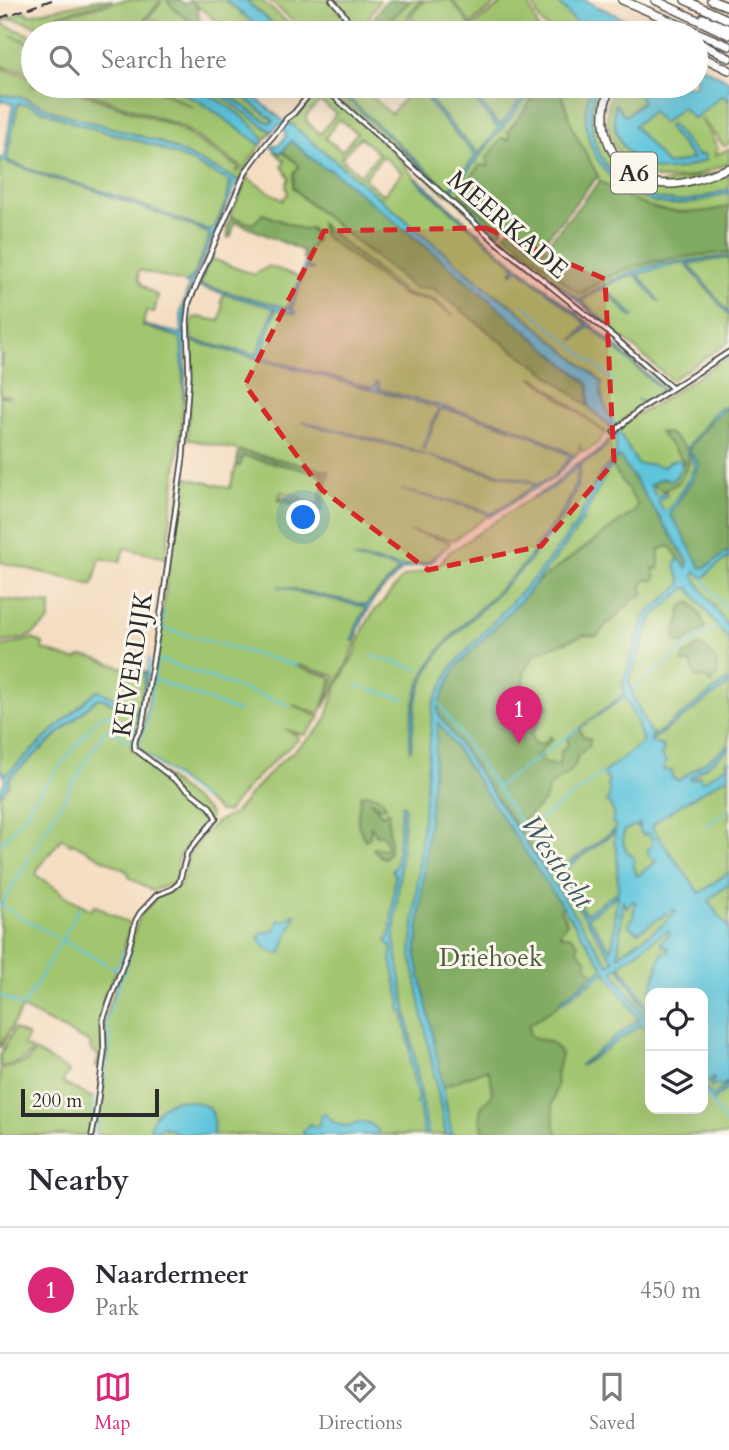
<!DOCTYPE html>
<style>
body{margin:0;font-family:Cardo,serif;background:#f7f7f7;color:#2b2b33}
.controls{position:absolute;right:21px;bottom:21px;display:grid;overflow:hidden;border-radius:14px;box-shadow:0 7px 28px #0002}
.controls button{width:63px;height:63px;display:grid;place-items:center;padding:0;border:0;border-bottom:2px solid #e1e1e2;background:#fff;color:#2b2b33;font:35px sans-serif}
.scale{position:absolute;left:21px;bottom:18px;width:138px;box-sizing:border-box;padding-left:7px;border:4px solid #2b2b2b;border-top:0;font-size:19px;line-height:24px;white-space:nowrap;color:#2b2b2b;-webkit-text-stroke:5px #fbf7ec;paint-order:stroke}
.you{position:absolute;left:304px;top:518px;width:24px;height:24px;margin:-18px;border:5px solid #fff;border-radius:50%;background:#1a73e8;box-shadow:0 0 0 10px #1a73e833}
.badge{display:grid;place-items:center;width:46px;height:46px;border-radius:50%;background:#db2777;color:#fff;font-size:23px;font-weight:700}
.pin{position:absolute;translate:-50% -58px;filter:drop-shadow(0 2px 4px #0008)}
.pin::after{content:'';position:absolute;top:37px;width:24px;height:21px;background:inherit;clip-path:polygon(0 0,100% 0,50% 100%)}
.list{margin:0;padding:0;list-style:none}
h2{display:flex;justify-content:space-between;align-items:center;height:91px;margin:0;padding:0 28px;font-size:30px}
h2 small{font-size:23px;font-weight:400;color:#7c7c81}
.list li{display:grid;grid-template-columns:46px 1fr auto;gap:21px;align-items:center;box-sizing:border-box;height:126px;padding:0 28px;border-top:2px solid #e1e1e2}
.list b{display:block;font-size:26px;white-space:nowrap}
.list p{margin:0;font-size:23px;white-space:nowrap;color:#7c7c81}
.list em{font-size:23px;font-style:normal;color:#7c7c81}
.icon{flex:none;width:38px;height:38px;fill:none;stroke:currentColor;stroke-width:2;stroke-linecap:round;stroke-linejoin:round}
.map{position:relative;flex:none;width:729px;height:1135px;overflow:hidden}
.search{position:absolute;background:#fff;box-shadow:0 7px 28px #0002;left:21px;right:21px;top:21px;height:77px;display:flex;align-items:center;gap:18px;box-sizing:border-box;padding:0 24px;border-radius:38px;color:#7c7c81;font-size:26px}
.sheet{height:217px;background:#fff}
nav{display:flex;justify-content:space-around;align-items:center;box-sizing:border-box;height:98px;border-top:2px solid #e1e1e2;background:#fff;font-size:19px;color:#7c7c81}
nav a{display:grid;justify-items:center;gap:4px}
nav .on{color:#db2777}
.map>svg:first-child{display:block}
.green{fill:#a2c670;stroke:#66784e;stroke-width:2;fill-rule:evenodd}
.forest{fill:#81ab62;stroke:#566b46;stroke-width:2}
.water{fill:#5fc5dc;stroke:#457884;stroke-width:2;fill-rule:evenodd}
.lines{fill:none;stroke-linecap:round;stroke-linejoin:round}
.stream{stroke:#5fc5dc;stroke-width:2}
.minor-casing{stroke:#494642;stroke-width:7}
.motorway-casing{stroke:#494642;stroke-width:10}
.minor{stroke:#fff;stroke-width:3.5}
.motorway{stroke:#fff;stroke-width:7}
.rail{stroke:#2b2b2b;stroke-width:2;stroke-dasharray:10 5;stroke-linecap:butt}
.marked{fill:#d62828;fill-opacity:0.2;stroke:#d62828;stroke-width:5;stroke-dasharray:14 9;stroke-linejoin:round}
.labels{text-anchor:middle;stroke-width:6;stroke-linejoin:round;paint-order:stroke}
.shield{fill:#fbf7ec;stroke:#696865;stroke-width:2}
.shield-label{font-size:24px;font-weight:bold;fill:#2b2b2b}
.street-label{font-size:26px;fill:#2b2b2b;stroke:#fbf7ec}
.park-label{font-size:26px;fill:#4f5a40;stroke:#fbf7ec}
.water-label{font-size:28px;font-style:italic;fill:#3b5960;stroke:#fbf7ec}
</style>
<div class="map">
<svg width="729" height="1135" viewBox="0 0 729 1135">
<rect width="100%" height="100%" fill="#fbf7ec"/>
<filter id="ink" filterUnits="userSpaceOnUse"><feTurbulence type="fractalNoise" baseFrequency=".0143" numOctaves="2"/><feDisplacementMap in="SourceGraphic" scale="14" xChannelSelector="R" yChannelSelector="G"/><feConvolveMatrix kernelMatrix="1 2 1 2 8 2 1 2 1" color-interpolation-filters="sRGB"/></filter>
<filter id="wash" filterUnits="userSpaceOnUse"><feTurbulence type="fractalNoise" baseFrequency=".00686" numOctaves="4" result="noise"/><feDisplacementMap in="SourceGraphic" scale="28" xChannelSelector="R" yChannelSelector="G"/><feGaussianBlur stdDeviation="1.57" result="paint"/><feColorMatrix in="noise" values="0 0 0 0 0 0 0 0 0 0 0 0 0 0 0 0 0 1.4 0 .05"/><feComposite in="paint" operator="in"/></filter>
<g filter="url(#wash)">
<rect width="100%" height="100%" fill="#f4ddc1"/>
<path class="green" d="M98 0H113L52 17 125 0H167L174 9 205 33H172L154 20 152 21 168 33H135L161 3 160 1 133 33H87L50 21 82 33H58L15 19 4 20V25L33 36V44L10 35 33 45V73L0 66V21L26 11 28 15Z
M190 0H225L266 33H232Z
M245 0H261L300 33H284Z
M269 0H329L343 16 347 33H307Z
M336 0H380L360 31H356L353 27 345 10Z
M411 0H422L409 14 408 19 420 33H377Z
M425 0H451L476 33H423L411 17 414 11Z
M452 0H500L471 24Z
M506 0H527L540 33H478L473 26Z
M531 0H556L585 33H551L539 19Z
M0 68 33 77V86H59L175 126 238 167 237 172 242 167 179 125 67 86H149L194 108 152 86H169L204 104 261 145C253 156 244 168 240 181L160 142 59 113 21 97 0 95Z
M198 86H230L274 121 271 123 266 121 224 92 221 95 272 132 264 140C252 119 218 100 197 87Z
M326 86H333L381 129 416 164 496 235 497 233 451 192 527 97 534 86H540L527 107 508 132 510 136 509 140 502 138 487 166H480L461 195 502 231 497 238H494L450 194 446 195Z
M335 86H360L391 114 404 99 393 86H416L446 123 476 156 461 176 458 174 459 178 449 190Z
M419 86H463L497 127V130L479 154 453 127Z
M466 86H518L525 94 500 126Z
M559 86H592C571 139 610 198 666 204 688 206 708 199 729 193V206L716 210 701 212 664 211 635 203 617 192 600 181 573 129Z
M597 86H606L599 107V126L609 152 620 166 656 185 729 171V189C712 195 694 201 676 201 614 199 576 143 597 86Z
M615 86H631L643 100 625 117 616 105 614 111V122L616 133 621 144 636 160 680 169 706 160 703 154 698 156 668 128 693 159 678 163 667 165 633 126 652 110 682 107 694 119 722 94 729 101V144L724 146 701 119 718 148 715 155 729 149V163C709 170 688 181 665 179 620 177 593 125 615 86Z
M320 90 325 91 390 148 420 184 515 266 511 273 518 268 587 324 573 340 590 326 653 380 662 390 661 392 632 412 616 428 602 402 600 386 513 306 494 294 291 124 285 123C288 121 292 119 295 117 306 109 307 95 320 90ZM320 101 336 114 320 134C300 117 303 119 320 101ZM339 119 357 133 342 151 325 138ZM360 137 379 154 360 175 341 158ZM383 156 402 173 383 195 364 178Z
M18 103 29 105 72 122 153 145 190 161 231 182C228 198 221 221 210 231L117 196 77 183 48 176 8 161 7 155Z
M275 150 281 153 283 152 298 164 299 166 294 173 293 187 304 199 409 284 414 288H433L507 346 537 366 588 406 614 430 609 435 536 378H533L604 432V435C599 442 591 451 582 452L580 446 578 454 571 455 543 439 503 423 378 389 376 382 375 388 369 387 261 357 276 308 295 313 292 308 304 273 307 268 312 269 307 266 308 250 304 230 263 214 253 224 241 221 230 217 246 182 243 181 247 174V178L284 201 282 200 288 194 286 185 289 178 282 166 285 161 275 152Z
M0 162H6L18 166 49 178 82 186 180 221 208 233 210 236 193 277 186 283 139 270C135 284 148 289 158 296L154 313 146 311 143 326 181 338 184 376 183 408 166 558 124 548 120 562 100 558 93 585 0 562V396L11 397 0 394V374L4 356H3L0 368Z
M505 233 579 294C593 286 607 277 622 271 656 258 693 256 729 252V256C697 260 663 262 632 272 613 279 596 289 580 300L501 238Z
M210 258 254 275 269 266 300 277 289 308 200 285Z
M729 258V313L688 264Z
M679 263 686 264 729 315V342L671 380 622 337 620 338 614 333 615 331 582 301 602 288 632 317 606 289V285L635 274 658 301 638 274 639 272Z
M224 294 275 308 257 355 191 340V332H189L193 318 198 317 220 321 223 306 221 302Z
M191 341 436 407 438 410 423 449 440 409H442C488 420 532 432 571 457L552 478 537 485 532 482 431 457 453 464 533 483 535 486 492 514 478 508 465 506 484 512 490 515 454 540 410 531 450 542V544L428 562 403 567 361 559 393 567 399 570 366 605 288 588 303 593 365 607 366 609 357 625 354 640 359 628 356 642 349 659 324 708 335 676 299 665 294 666 330 677 332 680 320 714 293 705 320 717 319 719 305 735H303L285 729 297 736 299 739 282 753 252 782 227 812H220L138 747V742L144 725 152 679 183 477 230 488 236 466H240L243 456 324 475 319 504 300 499 301 497 281 492 278 500 321 510 329 472 305 465 187 439 192 371Z
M729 356V1135H95L108 1058 105 1060 107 1043 104 1028 108 1007 132 944 135 930 140 916 157 897 179 886 183 879 188 856 205 833 218 821 234 814 252 792 276 766 308 739 321 727 326 719 337 686 355 653 364 628 376 608H378L403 577 437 567 449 552H450L515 508 553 485 577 463 595 454 614 434 635 415 648 409ZM650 993H703V1109H650Z
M0 599 51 604 49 621 32 635 25 638 0 643Z
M32 639 43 643 42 649 74 660 83 656 91 657 124 668 146 672 138 711H136L101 691H96L8 773 5 774 0 769V647Z
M101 698 138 715C141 727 129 737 132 749L210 813C209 832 187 841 179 857 176 865 181 878 173 883 167 887 159 887 153 891L129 877 128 872 71 842 70 845 62 838 38 869 36 875 60 891 62 894 91 910 94 905 130 924 124 951 101 1008 102 1052 100 1065 96 1066 99 1055 91 1051 90 1043 22 1008 0 1048V795L9 784V778L97 699Z
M14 1029 28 1036 23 1045 32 1050C25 1062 13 1064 0 1067V1055Z
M35 1051 69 1071 62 1083 93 1098V1114L90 1135H0V1070L26 1062Z"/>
<path class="forest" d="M167 0H179L185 4 190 0 197 6 200 21 217 33H205L174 9Z
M389 0H411L376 33 368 28 369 26 383 4Z
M540 86H559L573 129 598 176 539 247 509 224H504L502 231 461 195 460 192 480 165 488 166V162L486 159 502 138 509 140 510 136 507 132 527 107Z
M291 141 322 167 331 170 440 258 585 381 589 386 588 406 537 366 507 346 433 288H414L409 284 304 199 293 187 294 173 299 167 298 164 283 152Z
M600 181C641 209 680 221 729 206V252C693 256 656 258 622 271 607 277 593 286 579 294L505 233 508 229H510L535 249 542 250Z
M263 214 304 230 311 228 316 240 308 250 306 260H303V251L236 222 233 228 231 236 228 238 227 225 232 217 253 224Z
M321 224 406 294 434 300 453 316 431 301 404 296 324 236Z
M729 408V551L706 567 701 568C690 551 683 531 670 515L699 464 691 453 690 446C702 432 711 415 729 408Z
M659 432 670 434 687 449 689 462 680 482 663 491 654 486 653 482 661 478 673 480 684 461Z
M239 451 329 471 322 510 278 500 282 496 319 504 324 474 243 456 240 466H236Z
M618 457H620L688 561 687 569 670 546 660 549 659 552V569L653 568 656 578 652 581 647 579 641 587 644 593 641 596 632 599 629 605 621 610 620 614 606 625 597 636 584 635 536 653 524 672V682L519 695 522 698 530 697 539 692 548 705V708L537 709C538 713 539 716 539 720 538 732 525 730 536 744L545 743 550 736 553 739 542 749 533 761 542 755V761L546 764 559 765 561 751 568 745 567 737 579 728 583 736 590 739 589 746 578 755 575 765 568 774 556 781 549 788 544 801 532 813 524 819 525 822 523 826 553 870 549 871 544 868 438 713 439 703 456 667 535 584 636 510 637 504 612 466Z
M691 602C696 608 704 620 705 629L681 644 675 641C674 633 677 629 679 622 681 611 678 607 691 602Z
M700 645C714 654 723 668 712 683L707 679 696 677 691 663H683L682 660 685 655Z
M437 721 440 722 563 906 560 910 567 923 560 933 562 936H571L578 944 577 950 587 960 586 965 594 975 560 1001V1004L529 1025V1034C542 1045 549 1034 561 1054L556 1075 557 1085 552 1105 555 1128 559 1135H485C479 1118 475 1109 491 1097 493 1086 492 1079 487 1069L442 1087 416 956Z
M368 794C375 795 384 798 386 806L382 808 379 807 374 802 370 801 381 814 383 815 388 811 389 812C388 818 388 824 389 830 390 841 394 850 384 858L380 856 373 849 375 848 386 849 387 847 386 841 382 835H377L371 826 370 837 365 840C354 820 358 816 361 795Z"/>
<path class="water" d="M225 0H245L284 33H266Z
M556 0H584L637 25 644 29 647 33H585Z
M696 64 729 81V101L722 95 694 119 682 107 663 123 652 111 634 126 667 165 678 163 693 159 668 127 671 124 698 156 704 154 706 159C694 165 682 170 670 170 634 172 609 138 615 104L625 116 643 101 631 86H696Z
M169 86H198L197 87C214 97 259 124 264 142L261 145 204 104Z
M230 86H241L280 118 285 123 291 124 494 294 513 306 602 382C598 400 609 412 616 428L614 430 589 407V386L585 381 440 258 331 170 322 167 291 141 281 153 274 150 271 146 279 145 286 136 283 126 278 125 272 132 226 99 221 94 223 92 266 121 271 123 274 121Z
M333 86H335L449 190 458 178 456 176 457 174 461 176 476 155 446 123 416 86H419L453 127 479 154 497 130V127L463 86H466L500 126 525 94 518 86H521L526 92 530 86H534L527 97 452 191 498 233 496 235C441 186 387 135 333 86Z
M592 86H597C576 143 614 199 676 201 694 201 712 195 729 189V193C708 199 688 206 666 204 609 198 570 139 592 86Z
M0 95 21 97 59 113 160 142 238 180 192 285 186 304 185 400 184 399 181 338 143 325 182 334 181 311 189 285 186 283 193 277 210 236 208 233 180 221 82 186 49 178 18 166 6 162H0V158H3L5 153 13 104 0 100ZM18 103 29 105 72 122 153 145 190 161 231 182C228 196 220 222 210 231L117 196 77 183 48 176 8 161 7 157Z
M417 178 499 251 592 325 661 387 664 390 662 392 643 404 637 399 644 403 662 390 590 326 574 340 587 324 518 268 512 274 511 273 515 266 420 184 416 179Z
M504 239 524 256 580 300C597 289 613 279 632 272 662 261 697 260 729 256V258L688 263 729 313V315L686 264 679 263 638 274 659 301H658L635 274 606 285V289L634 316 632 317 602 288 583 299 582 301 583 303 616 331 614 333 579 302 518 255 503 240Z
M210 257 200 285 287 308H289L306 260 307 266 313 269 312 270 307 268 304 273 292 308V310L296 312 295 314 276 309 261 357 369 387H375L377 382 379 383V389L503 423 543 439 575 456 553 479 529 492 490 517 489 514 474 508 401 490 470 506 492 514 534 486 532 483C493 474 453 464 414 451L329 429 325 430 324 428 303 422V421L411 449 426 455 532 482 537 485 552 478 571 457C532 431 488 420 442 409L440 410 424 449 422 448 438 410 436 407 196 342 191 341 190 347 191 332V340L257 355 274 308 197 286Z
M729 406V408C711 415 702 432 690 446L691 453 699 464 692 480 670 515C683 531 690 550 701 568L706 567 729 551V557L711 570 705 577H702L696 571 694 576 696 580 729 628V641L689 588H686L652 617 629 681 634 698 650 733H653L651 738 729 679V684L651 741C659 747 669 743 661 756L666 762 663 770 672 771V778L676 779 678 781 729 745V749L690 778 691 780 699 776 701 781H703L728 765 726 762 729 760V776L682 804 658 820 652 826 654 831 700 893 729 872V884L709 900 713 908 729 928V1081L721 1086 718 1084 711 1088 710 1084 714 1080 713 1078 703 1086 712 1096 729 1083V1087L714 1099 712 1102 703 1089V993H664L661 991 650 993 662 952H668V947L663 946 661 942 670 934 669 931 660 935 620 965 650 1009V1016L619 968H616L614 970 615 974 650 1024V1036L642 1024 581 1066 580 1065 639 1019 606 972 560 1004V1001L604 968 438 722 416 956 431 1026 452 1135H446L411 956 433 704 453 665 536 576 575 526 601 473 615 457 616 451V432L618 430 638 465 650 464 663 467C668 462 674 458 681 461L682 467 673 480C661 477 661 478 650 485L655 494 659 496 666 492 667 495 658 501 663 510H669L689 478 695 466C692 458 686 453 689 445L713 414 717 410ZM618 457H620L688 561 687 568 678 557 675 567 682 584 646 615 624 678 623 685 624 694 578 729 625 697 636 720 643 742 603 773 609 781 607 786 609 788V798L606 802 610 805 614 813 612 823 615 825 616 829 555 873 608 952 614 960 609 965 438 713 439 703 456 667 523 598 562 550 580 525 606 474ZM640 824 638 828 640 832 644 835 648 833C653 839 654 844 648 850V855L656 861 637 876 634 866 633 856C624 852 621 839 625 830ZM615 832 614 841 617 851 618 891 586 914 559 874ZM618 895C618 901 615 906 615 913 614 926 615 938 611 950L588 917ZM623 901 627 908 632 901 635 902 633 918 630 921 629 926 638 932 672 910 676 911C661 930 636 941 618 956Z
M607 443V445L596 456 581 464 577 488 566 511 528 563 444 646 425 675 416 702 411 750 410 751C407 664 448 641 503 586 513 576 524 565 532 554 536 548 539 542 544 536 563 512 575 497 579 465L556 486 535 498 533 497 556 483 574 465 596 454Z
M442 551 430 563 403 569 373 600 359 628 354 641 352 640 357 625 366 609 365 607 303 593 278 586 366 605 399 570 393 567 353 558 369 560 403 567 428 562Z
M146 672 148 673 140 718 138 715 101 698 97 699 9 778V784L0 795V789L5 782 4 776 0 769 5 774 8 773 96 691H101L136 711 139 710C141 702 145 682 144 675Z
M403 804 405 806 394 940 428 1135H424L419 1105 416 1103 418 1099C416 1087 408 1060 410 1049L403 1012 399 1009 401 1004 391 960 392 949 386 940 390 937 395 875 392 870 396 866 402 805Z
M294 914 296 915 283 946 282 953C271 954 265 948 259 939L260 934 275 930 279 920H286Z
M177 1100C188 1101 211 1102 213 1116 214 1122 213 1129 213 1135H179L170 1129 163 1127 155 1131 150 1130C152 1115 162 1103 177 1100Z
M322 1114H325L333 1122 344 1126H352L360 1122 369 1123 378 1130 379 1135H303V1131L310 1124 314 1127 318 1126Z"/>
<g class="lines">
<path class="stream" d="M524 305 614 381
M703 578 729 614
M162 626 164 612
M158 653 162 628 297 666
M372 656 419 669
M148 673 149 659
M153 679 239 712
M357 686 364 687
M369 689 405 699
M633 689 684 648 718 626
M439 703 555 873
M136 731 140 718
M497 787 579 728
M205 801 141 751 138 746 147 721 157 659 289 705
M707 825 729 809
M526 830 603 773
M3 841 29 810 30 804 99 717 104 714 110 716 136 732 134 736
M0 845 1 844
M32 853 104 731 107 730 112 731 130 743 132 739
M2 906 56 937
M0 908 30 857
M79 908 62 940 107 964
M111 966 116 970 124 951
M0 995 23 1007 62 940 59 939
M703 1089 729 1127
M89 1135 93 1114V1098
M95 1135 99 1117 111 1036 106 1028 107 1019 132 950"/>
</g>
</g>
<g filter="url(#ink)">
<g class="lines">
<g class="minor-casing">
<path id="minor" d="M332 0C342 11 349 18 350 33
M322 86 496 242 615 338 672 388
M614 432 639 410 729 352
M92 1135 96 1113 104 1053 103 1020 129 948 136 920 140 913 157 895 172 889 179 883 187 853 216 818 210 807 135 749C133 740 138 733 142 726L162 606 183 457 189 375 187 320 189 302 246 171 267 143 285 122 286 119 294 113 316 86"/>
</g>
<g class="motorway-casing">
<path id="motorway" d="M622 0 729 46
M655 0 729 35
M685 0 729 20
M711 0 729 7
M703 18 729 29
M669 25 684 33
M696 41 729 58
M696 54 729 70
M611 86C589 132 619 186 672 184 692 183 711 174 729 168"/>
</g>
<use href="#minor" class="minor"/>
<use href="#motorway" class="motorway"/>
<path class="rail" d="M0 18 52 0"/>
</g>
</g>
<path class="marked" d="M486 228 605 279 614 462 541 546 428 570 322 490 245 385 324 231Z"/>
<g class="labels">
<rect class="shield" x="611" y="152.5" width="46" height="41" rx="5"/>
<g class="shield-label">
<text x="634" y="181">A6</text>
</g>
<g class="street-label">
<text transform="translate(508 224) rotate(41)" y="9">MEERKADE</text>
<text transform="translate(132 664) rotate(-81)" y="9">KEVERDIJK</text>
</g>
<g class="park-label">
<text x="491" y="966">Driehoek</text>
</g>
<g class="water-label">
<text transform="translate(558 861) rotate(56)" y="10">Westtocht</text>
</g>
</g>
</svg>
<div class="controls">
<button><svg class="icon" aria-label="locate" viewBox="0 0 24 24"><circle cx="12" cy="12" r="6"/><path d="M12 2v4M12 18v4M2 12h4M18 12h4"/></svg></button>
<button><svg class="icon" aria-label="layers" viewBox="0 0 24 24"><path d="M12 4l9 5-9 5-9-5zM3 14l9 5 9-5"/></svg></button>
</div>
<div class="scale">200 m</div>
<div class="you"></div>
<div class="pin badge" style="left:519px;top:744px">1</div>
<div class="search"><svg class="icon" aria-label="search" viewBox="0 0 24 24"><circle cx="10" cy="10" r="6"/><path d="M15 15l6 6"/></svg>Search here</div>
</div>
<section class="sheet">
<h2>Nearby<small></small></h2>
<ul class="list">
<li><span class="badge">1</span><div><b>Naardermeer</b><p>Park</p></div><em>450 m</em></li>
</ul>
</section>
<nav>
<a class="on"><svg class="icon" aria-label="map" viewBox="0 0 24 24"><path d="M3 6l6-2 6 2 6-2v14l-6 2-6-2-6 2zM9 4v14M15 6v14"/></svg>Map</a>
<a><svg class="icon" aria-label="directions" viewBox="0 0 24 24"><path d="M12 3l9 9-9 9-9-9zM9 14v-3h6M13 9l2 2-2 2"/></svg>Directions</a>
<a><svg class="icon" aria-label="saved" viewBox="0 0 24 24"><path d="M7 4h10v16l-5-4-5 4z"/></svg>Saved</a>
</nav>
